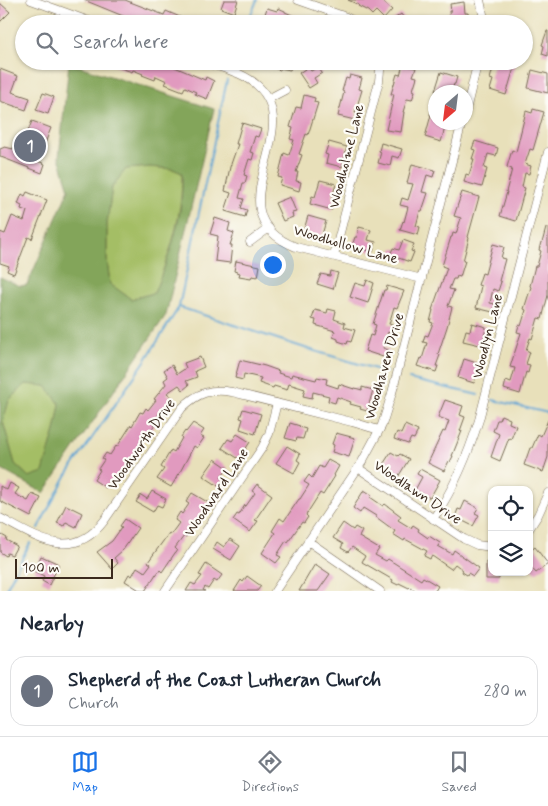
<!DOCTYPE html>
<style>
body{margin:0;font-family:Mynerve,sans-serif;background:#f6f6f7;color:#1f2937}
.controls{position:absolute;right:15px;bottom:15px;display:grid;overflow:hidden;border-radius:10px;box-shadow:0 1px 4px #0004}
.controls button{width:45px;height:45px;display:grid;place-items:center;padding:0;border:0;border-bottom:1px solid #e0e1e3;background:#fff;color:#1f2937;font:25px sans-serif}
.compass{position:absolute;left:428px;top:85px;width:45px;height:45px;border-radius:50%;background:#fff;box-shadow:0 1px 4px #0004;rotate:208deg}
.scale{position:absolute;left:15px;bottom:12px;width:98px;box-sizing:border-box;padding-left:5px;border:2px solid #3b2a1e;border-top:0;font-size:14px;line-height:18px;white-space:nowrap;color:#3b2a1e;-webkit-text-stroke:4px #fdfcf7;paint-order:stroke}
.you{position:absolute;left:272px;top:264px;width:18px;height:18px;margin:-12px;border:4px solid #fff;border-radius:50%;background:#1a73e8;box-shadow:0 0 0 8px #1a73e833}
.badge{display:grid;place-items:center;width:32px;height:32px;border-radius:50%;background:#1a73e8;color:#fff;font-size:16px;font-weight:700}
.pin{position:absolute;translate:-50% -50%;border:2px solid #fff;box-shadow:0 1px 5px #0006}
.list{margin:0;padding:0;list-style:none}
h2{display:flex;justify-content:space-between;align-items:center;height:65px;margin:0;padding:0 20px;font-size:21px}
h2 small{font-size:16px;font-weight:400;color:#747a83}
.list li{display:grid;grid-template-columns:32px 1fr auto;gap:15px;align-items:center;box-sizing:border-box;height:70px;margin:0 10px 10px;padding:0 10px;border:1px solid #e0e1e3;border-radius:15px}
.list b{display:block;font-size:19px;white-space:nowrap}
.list p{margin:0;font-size:16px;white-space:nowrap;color:#747a83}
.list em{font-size:16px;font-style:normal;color:#747a83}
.icon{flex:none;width:28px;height:28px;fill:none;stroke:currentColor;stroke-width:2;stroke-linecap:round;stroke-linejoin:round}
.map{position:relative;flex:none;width:548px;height:591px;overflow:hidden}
.search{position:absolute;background:#fff;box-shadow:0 1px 4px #0004;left:15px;right:15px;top:15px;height:55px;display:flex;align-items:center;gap:12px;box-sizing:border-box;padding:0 18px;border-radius:28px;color:#747a83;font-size:19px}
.sheet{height:145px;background:#fff}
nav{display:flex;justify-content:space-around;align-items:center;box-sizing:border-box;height:70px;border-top:1px solid #e0e1e3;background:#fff;font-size:14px;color:#747a83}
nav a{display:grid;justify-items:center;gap:2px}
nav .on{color:#1a73e8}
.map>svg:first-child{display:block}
.green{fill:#a4be65;stroke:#707442}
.forest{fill:#83a55a;stroke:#5f683c;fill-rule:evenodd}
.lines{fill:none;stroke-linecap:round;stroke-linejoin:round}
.stream{stroke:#5aa1d0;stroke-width:2}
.building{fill:#e19abf}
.minor-casing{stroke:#786a55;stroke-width:9}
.minor{stroke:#fff;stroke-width:8}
.labels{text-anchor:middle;stroke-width:4.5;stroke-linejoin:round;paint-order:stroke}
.street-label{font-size:15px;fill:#3b2a1e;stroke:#fdfcf7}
</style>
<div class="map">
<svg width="548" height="591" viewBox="0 0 548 591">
<rect width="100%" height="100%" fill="#fdfcf7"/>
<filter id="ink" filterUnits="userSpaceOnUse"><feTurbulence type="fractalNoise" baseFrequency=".02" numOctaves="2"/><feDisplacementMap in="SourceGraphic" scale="10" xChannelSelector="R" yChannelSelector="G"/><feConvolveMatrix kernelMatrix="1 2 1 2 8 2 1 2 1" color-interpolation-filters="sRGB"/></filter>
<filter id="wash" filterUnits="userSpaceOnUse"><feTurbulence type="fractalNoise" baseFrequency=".0096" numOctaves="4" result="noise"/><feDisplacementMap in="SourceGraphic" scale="20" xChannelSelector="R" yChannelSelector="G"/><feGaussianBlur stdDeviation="1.12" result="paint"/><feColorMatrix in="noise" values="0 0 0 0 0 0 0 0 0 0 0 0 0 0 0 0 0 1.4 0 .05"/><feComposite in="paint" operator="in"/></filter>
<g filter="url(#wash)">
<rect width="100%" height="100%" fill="#e8e0ba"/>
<path class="green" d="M150 167 173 169 182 173C182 219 171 251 154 293L131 299 110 284 107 260V223L112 187 126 169Z
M26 384 46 386 60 404 56 427 43 473 29 477 15 464 3 422 9 400Z"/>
<path class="forest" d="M69 63 214 109 166 315 44 493 0 469V277L20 286 27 285 69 189 59 157ZM150 167 173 169 182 173C184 217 170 254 154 293L131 299 110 284 107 260V223L112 187 126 169ZM26 384 46 386 60 404 56 427 43 472 29 477 15 464 3 422 9 400Z"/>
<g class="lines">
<path class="stream" d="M247 24 257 0
M232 62V61
M179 307 308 349 386 372
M409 379 478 395
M493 400 548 413
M38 528 66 476 145 361 179 307 227 80
M5 591 30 543"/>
</g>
<g id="blocks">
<path class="building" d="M84 0H125L164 15 166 11 196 24H149L134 18 132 21 127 19 128 18Z
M224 0H238L234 13 221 8Z
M348 0H381L392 10 384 19 376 11 372 15 368 11 358 6 359 5Z
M464 2 465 13H468L469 21 450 23 449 11H451L450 4Z
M0 3 10 12 0 22Z
M267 8 277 11 278 8 285 11V12L299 18 300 16 319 24H271V22L263 20Z
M401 14 408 24H387Z
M547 31H548V56L542 54 544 46 542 45Z
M101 61H158L163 63V62L205 80 206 77 214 81 207 99 195 94 196 92 185 87 183 91 165 84 167 81 156 76 155 80 142 75 143 74 133 70 132 72Z
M272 61H293L290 70 280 68V70L270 67Z
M351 61H366L367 66 353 70Z
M495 61H516L506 95 490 90 493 80 490 79Z
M403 65 416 68 413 76 417 77 413 90 415 91 412 100 407 99 403 112H404L401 132 386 130 394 94H391L397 74 400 75Z
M308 67 311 71 318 67 322 73 314 78 317 83 309 88 299 73Z
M0 69 18 76 12 92 30 98 26 110 0 101Z
M532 70 548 74V93L528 88Z
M441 72 457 77 455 84H454L452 90 450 89 449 92 435 91Z
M350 75 362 78 359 89 362 90 355 113H357L355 120 338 116 344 92 342 91 346 78 349 79Z
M43 93 54 97 48 114 36 110Z
M304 95 315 98 314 102 318 103 308 135 306 134 299 154 302 155 296 172H298L296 181 301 182 299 191 280 185 282 178 278 177 284 153 289 155 294 140 290 139 293 128 290 127 296 107 301 108Z
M434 101H436V122L446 124 441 142 425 137 431 115H430Z
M533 109 544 112 533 150 530 149 525 164 531 166 529 174 525 173 522 187 525 188 516 221 500 216 507 192H506L512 169 507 167 512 150 516 152 526 111 532 113Z
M32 121 51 128 38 161 45 164 42 173 1 157 0 155V149L5 147 13 149 18 136 25 139Z
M242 123 261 129 258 137 255 136 250 152 254 153 252 160 249 159 244 175 247 176 245 183H243L239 198 244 199 241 208 247 210 245 217 225 211 231 193 225 191 230 167 238 144H236Z
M475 141 498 148 496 156 488 154 484 168 487 169 482 187 464 182 466 174 469 175 474 159H472L475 150 472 149Z
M329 142 347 147 342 167 326 163 328 155 325 154Z
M381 143 402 149 399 158 392 156 390 166 378 163 381 152 379 151Z
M412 164 435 170 433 177 427 175 422 192 428 193 422 211H420L416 226 420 227 418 235 400 230 403 221 404 222 408 207 400 205 402 198 408 200 413 184 407 183Z
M320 180 336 184 332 198 335 199 332 210 310 204 312 196 315 197Z
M27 192 47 200 32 239 28 237 14 274 7 271 9 266 0 263V232L5 234 12 216 24 221 27 211 21 209 22 206 18 204 22 194 25 196Z
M462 192 479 197 468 237 469 238 463 261H465L460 277 457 276 456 279H453L449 289 454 290 448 306 452 307 447 327 438 354 440 355 436 366H438L436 372 417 366 420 358 422 359 427 343 423 342 425 335 428 336 433 323 430 322 433 310H432L447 268 442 266 451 237H452L453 233 456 234 461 218 454 216Z
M290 197 296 212 292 213 293 217 283 221 275 203Z
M308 216 326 221 321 238 303 233Z
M215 218 230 223 228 231 234 233 230 245H232L230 263 215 261 218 236 210 234Z
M359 227 371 230 368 240 376 242 373 252 352 246 355 237H357Z
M546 228H548V295L542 319 538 318 532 339 530 338 526 350 530 352 526 364 530 365 528 373 526 372 520 394 504 389 506 380 511 382 515 368 510 367 521 333 517 332 519 325 521 326 526 310 524 309 531 287 530 286 535 266H537L541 251 539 250 541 242 542 243Z
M403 240 414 244 411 251 414 252 410 262 390 255 393 248 399 250Z
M493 244 504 247 501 258 505 259 499 281 501 282 498 291 493 289 490 303 495 304 493 312 476 308 481 286 478 285 482 273 485 274Z
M236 261 260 266 258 277 252 276 251 278 239 276 240 273 234 271Z
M331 271 338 273 333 289 317 284 321 274 330 276Z
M367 280 374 283 368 303 350 297 355 283 365 286Z
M387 286 404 291 397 308 394 307 389 324 395 326 393 334 388 332 383 348 389 350 386 358 365 351 370 335 373 336 376 325 373 324 384 290H386Z
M328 309 336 311 334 319 345 323 344 327 355 330 351 342 348 341 347 344 338 341V339L333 337 335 331 315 325 316 320 312 319 315 310 327 313Z
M472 323 486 327 484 338 486 339 484 346 463 341 466 330 470 331Z
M200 357 204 367 195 371 197 377 186 381 189 385 183 390 179 385 167 393 173 398 161 412H160L153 423 155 424 150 432 149 431 135 453 134 452 115 482 111 480 106 488 94 480 100 470 98 469 104 460 102 459 106 453 110 455 116 446 117 447 131 425 132 426 140 412 143 413 146 408 148 410 156 400 154 399 166 384 164 380 168 377 164 370 172 365 177 374 186 368 184 363Z
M464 359 480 364 474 383 458 378Z
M240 360 265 366 279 371 278 373 291 377 292 374 316 380 317 377 327 379 326 384 338 388 339 384 354 389 355 388 362 390V387L373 390 367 411 360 409 361 407 350 404 351 402 337 397 335 403 328 401 329 396 313 392 312 398 303 396 305 389 289 384 287 390 274 386 273 388 259 383 261 378 244 374 243 380 235 378Z
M445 400 463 406 460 415 465 417 460 431H462L452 456H453L450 462 449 461 444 471 428 463 443 431 445 432 449 421 438 417Z
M243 409 261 414 255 434 240 429 243 419 240 418Z
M501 415 510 419 509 423 516 426 511 439 509 438 500 461 491 457 499 434 493 431 497 420H499Z
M548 420V457L543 472 524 465 530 448H532L538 434 541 436Z
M193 423 204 430 200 436 204 438 197 448 194 446 180 472 171 487 157 479 164 469 161 467 171 450 174 452 182 438 181 437 185 431 186 432Z
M290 423 300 426 299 427 306 429 303 439 297 438 296 441 285 438Z
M405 425 418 431 414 439 411 438 408 444 394 439 397 432 401 434Z
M336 433 355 438 349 457 332 452 334 445 332 444Z
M237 434 250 442 239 459 222 448 228 439 232 441Z
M287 446 300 454 297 460 300 462 294 473 276 463Z
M391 452 398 456 400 454 409 459 398 477 382 466Z
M215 459 228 468 221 478 225 480 220 487 203 476Z
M328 460 339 466 334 475 335 476 323 495 320 493 306 515 308 517 304 523 302 522 288 542 286 541 277 555 281 557 276 563 262 553 275 533 272 531 280 518 284 521 299 499H300L309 485 304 482 309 475 312 478 319 466 323 468Z
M420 469 440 480 430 498 415 490 422 477 417 474Z
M10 483 19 488 15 494 28 501 32 494 41 498 31 517 0 501V486L7 490Z
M257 484 272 495 255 520 258 521 250 532 233 520 237 514 239 515 245 505 246 506 255 493 252 491Z
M364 490 372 495 370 497 383 506 385 504 401 516 398 520 411 528 413 525 419 529 418 531 428 538 429 536 440 543 438 546 452 554 454 550 479 568 473 576 468 573 467 575 462 572 463 570 455 564 451 569 432 556 430 559 424 556 427 551 405 539 404 541 393 534 395 531 376 517V516L363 508 360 513 353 508Z
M152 491 166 499 162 507 157 505 153 512 136 502 141 495 147 499Z
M192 493 209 503 186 537 184 536 175 548 177 550 162 572 160 570 156 575V574L145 591H141L125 581 129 574 132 576 137 567 145 572 151 564 148 562 169 533 171 534 179 523 175 520 180 512 182 514 189 504 186 502Z
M465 501 478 508 475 513 479 515 473 526 455 517 458 509 461 510Z
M66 505 82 513 76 527 66 522 64 526 57 523Z
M125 519 138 528 123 550 114 558 118 563 112 569 97 552 112 541 122 527 120 526Z
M343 523 353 530 355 527 362 531 359 537 379 549 375 555 386 561 388 559 421 580 423 577 438 586 435 591H416L410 587 409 588 399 583 398 585 392 582 393 580 362 562 365 556 352 547 348 552 341 548 343 544 333 538Z
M0 534 7 538 6 540 17 546 12 555 7 553 6 556 0 552Z
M230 539 240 546 231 560 213 549 217 542 224 547Z
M535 547 548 564 536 573 529 565V552Z
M41 556 59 564 49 585 42 581 44 576 34 571Z
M486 562H492V572H499V579H486Z
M206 564 222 575 217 582 214 580 208 589 205 587 203 590 205 591H186L191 583 195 585 202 576 199 575Z
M315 564 330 574 318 591H299Z
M247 576 261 586 257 591H234L241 580 243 582Z"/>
</g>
</g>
<g filter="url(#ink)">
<use href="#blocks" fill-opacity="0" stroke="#786a55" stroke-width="1"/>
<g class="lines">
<g class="minor-casing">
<path id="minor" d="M31 0 97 24
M298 0 346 17 359 24
M480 0 483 14 484 24
M202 61C221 68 243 72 258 86 308 133 210 213 296 247L422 279
M268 99 285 90
M466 110 478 61
M250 242 269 228
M334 256 379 81 381 61
M358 468 464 539 477 545 492 547
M0 518C36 537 72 563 104 521L182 408C197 393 211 388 232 392L352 422 379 430
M433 519C454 489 468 455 479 420L548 152
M529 529 538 515 548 493
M308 541 380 591
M165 591 262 448 269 434 277 403
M275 591 362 462 382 425 392 393 462 122"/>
</g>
<use href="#minor" class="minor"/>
</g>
</g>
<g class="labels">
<g class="street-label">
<text transform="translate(346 156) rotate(-76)" y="5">Woodholme Lane</text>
<text transform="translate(346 244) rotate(16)" y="5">Woodhollow Lane</text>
<text transform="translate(487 336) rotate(-76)" y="5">Woodlyn Lane</text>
<text transform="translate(384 366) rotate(-74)" y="5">Woodhaven Drive</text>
<text transform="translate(141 444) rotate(-55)" y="5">Woodworth Drive</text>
<text transform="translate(216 492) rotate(-56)" y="5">Woodward Lane</text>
<text transform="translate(418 492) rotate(34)" y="5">Woodlawn Drive</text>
</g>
</g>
</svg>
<div class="controls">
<button><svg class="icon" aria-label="locate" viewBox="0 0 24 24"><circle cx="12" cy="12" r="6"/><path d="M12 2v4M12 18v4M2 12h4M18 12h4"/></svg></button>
<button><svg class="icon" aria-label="layers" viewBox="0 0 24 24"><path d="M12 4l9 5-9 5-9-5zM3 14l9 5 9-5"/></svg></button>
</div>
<svg class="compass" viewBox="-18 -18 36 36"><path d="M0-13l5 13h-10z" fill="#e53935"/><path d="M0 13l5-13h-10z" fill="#747a83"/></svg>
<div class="scale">100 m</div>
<div class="you"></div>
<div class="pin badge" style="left:30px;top:146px;background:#6b7280">1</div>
<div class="search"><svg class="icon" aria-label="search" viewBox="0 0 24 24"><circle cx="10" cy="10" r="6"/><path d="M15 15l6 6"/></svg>Search here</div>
</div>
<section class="sheet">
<h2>Nearby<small></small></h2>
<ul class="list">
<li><span class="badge" style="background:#6b7280">1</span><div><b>Shepherd of the Coast Lutheran Church</b><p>Church</p></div><em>280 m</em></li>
</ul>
</section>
<nav>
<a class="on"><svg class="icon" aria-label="map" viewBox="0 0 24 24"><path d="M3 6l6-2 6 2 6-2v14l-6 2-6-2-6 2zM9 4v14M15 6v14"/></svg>Map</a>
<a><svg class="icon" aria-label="directions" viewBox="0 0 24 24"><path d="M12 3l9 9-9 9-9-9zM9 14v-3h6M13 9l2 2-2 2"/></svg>Directions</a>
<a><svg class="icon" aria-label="saved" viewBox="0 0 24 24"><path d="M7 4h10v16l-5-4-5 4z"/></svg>Saved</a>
</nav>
